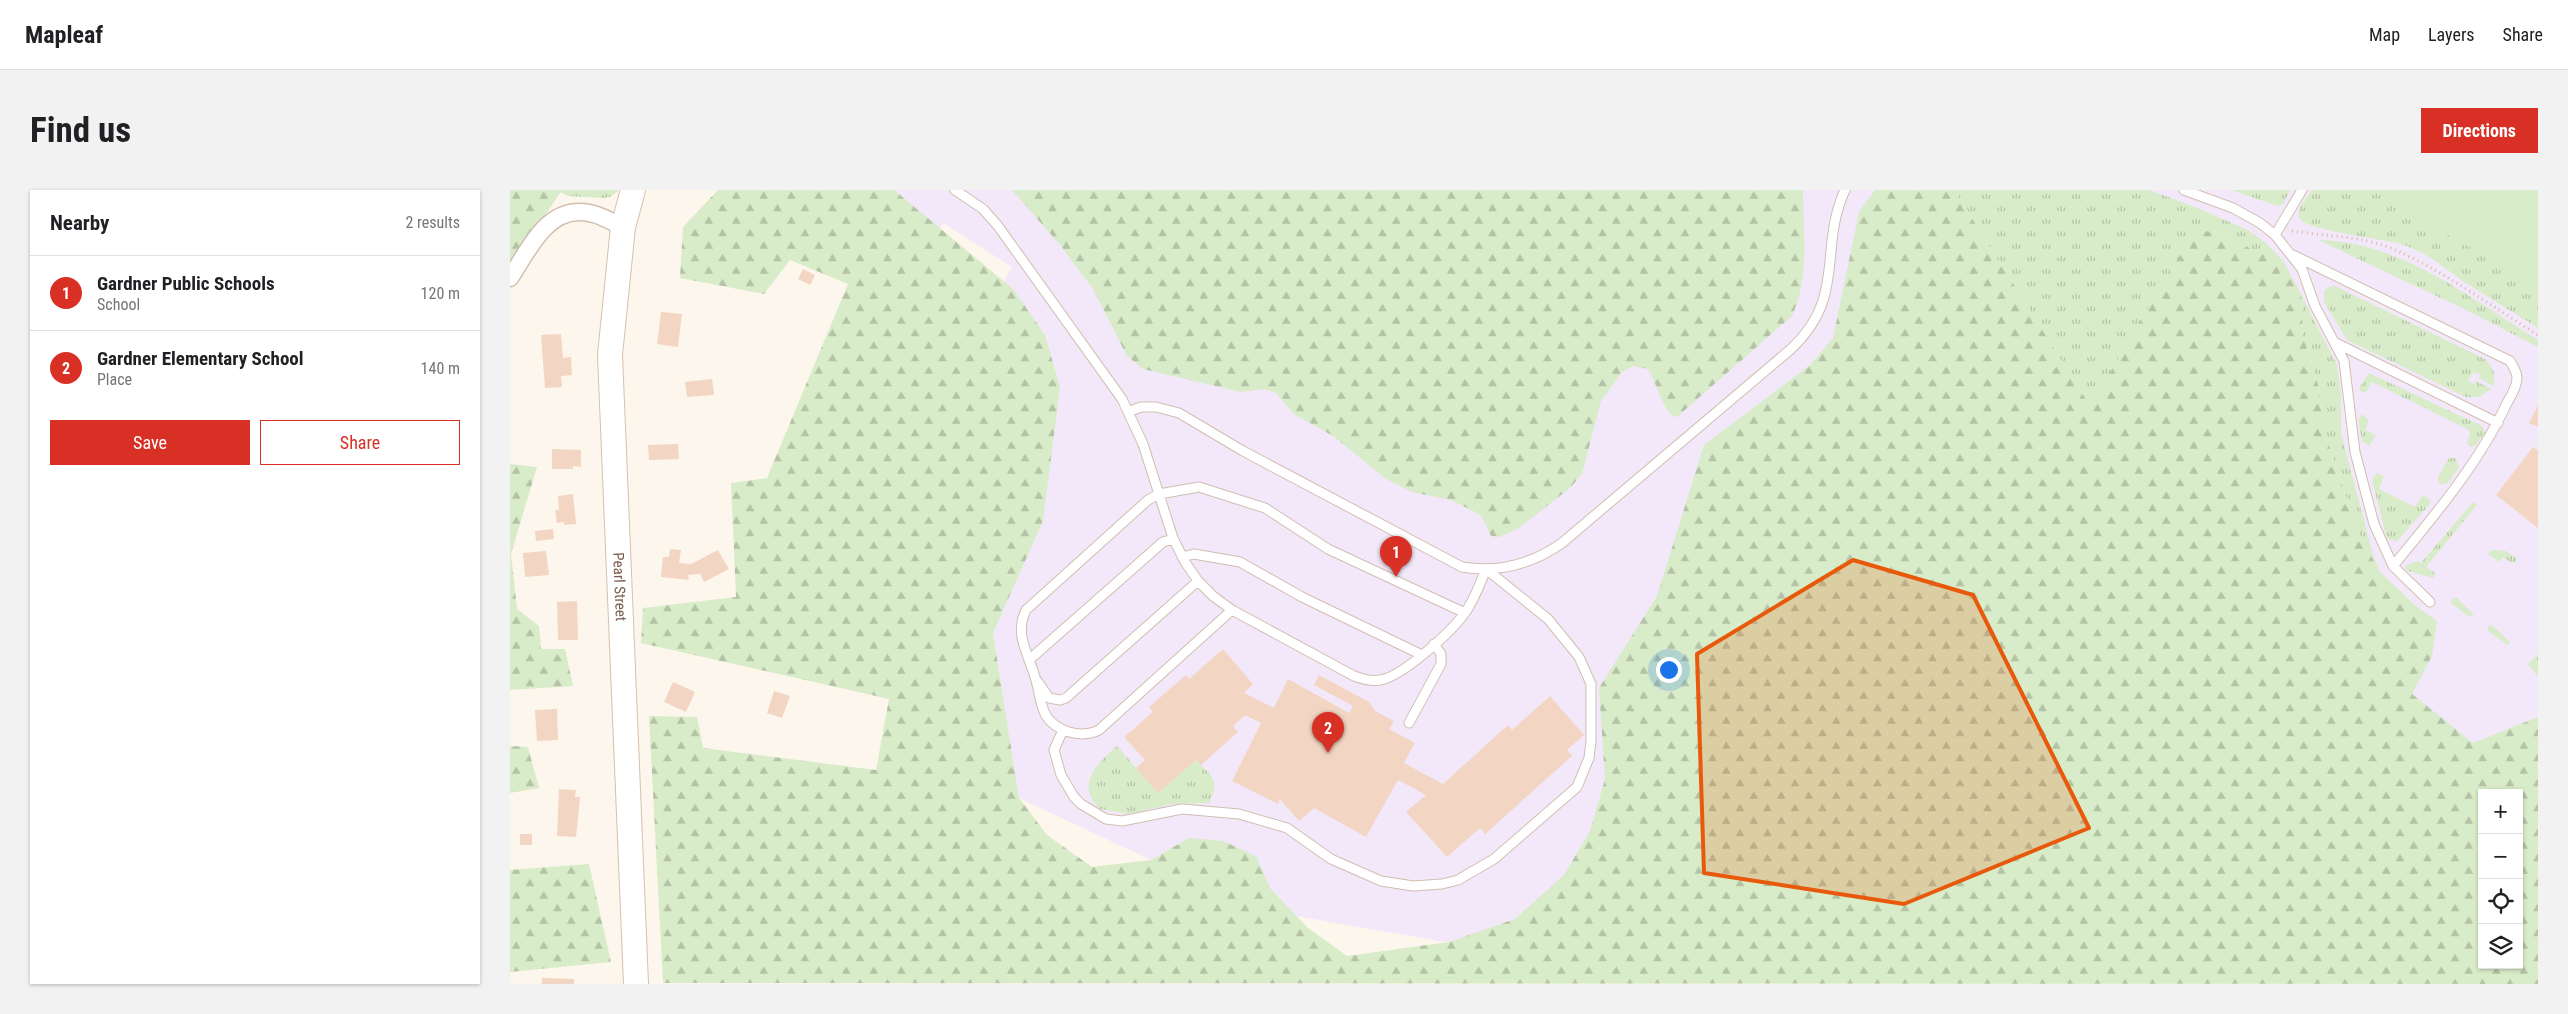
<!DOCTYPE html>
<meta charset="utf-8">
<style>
body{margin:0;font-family:"Roboto Condensed",sans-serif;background:#f2f2f2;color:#202124}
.controls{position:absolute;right:15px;bottom:15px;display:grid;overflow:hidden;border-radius:0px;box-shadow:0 1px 4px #0004}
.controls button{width:45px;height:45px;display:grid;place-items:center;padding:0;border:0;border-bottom:1px solid #e0e0e0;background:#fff;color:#202124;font:25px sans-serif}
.you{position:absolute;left:1158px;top:479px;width:18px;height:18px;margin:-12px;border:4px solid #fff;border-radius:50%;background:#1a73e8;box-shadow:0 0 0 8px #1a73e833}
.badge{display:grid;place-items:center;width:32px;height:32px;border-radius:50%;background:#d93025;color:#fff;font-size:16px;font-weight:700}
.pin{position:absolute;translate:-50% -41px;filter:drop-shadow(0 1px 2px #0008)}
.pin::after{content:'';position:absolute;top:26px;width:18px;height:15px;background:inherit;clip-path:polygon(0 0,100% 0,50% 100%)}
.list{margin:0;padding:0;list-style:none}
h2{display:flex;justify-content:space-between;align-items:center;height:65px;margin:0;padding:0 20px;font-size:21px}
h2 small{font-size:16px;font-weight:400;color:#757577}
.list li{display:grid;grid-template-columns:32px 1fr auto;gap:15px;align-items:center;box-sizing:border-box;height:75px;padding:0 20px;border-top:1px solid #e0e0e0}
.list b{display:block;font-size:19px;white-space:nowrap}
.list p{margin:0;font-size:16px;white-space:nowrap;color:#757577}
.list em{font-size:16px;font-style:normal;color:#757577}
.actions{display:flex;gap:10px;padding:15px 20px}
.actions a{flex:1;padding:11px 0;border:1px solid #d93025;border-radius:0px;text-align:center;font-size:18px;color:#d93025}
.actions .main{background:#d93025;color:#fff}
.icon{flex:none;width:28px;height:28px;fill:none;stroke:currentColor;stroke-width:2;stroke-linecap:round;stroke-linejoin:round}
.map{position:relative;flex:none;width:2028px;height:794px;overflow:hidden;border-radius:0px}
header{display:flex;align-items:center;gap:30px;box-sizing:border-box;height:70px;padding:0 25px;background:#fff;border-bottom:1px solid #e0e0e0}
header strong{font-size:24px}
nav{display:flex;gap:28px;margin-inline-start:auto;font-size:18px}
.intro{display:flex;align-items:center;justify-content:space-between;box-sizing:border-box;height:120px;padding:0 30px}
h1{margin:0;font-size:35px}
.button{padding:12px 22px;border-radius:0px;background:#d93025;color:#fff;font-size:18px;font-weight:700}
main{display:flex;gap:30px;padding:0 30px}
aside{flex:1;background:#fff;border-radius:0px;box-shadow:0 1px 4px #0004}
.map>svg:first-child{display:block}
.education{fill:#f3e8fa}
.grass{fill:url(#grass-tufts)}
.forest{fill:url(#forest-firs);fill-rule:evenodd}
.garden{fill:#d8ecc9}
.building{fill:#f3d5c3}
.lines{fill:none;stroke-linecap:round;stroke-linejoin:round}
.service-casing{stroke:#d1beb0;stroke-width:11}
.minor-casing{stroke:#d1beb0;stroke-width:19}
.secondary-casing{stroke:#d6c0b0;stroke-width:26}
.path{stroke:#d9b8a5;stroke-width:3;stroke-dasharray:1 4;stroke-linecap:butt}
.service{stroke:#fff;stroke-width:9}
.minor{stroke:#fff;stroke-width:16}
.secondary{stroke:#fff;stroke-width:24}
.marked{fill:#e8590c;fill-opacity:0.2;stroke:#e8590c;stroke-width:4;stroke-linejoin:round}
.labels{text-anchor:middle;stroke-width:4.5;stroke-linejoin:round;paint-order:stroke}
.street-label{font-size:15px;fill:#7a5c4d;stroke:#fffaf3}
</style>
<header>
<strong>Mapleaf</strong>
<nav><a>Map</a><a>Layers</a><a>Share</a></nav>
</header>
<div class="intro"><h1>Find us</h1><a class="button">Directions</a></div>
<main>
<aside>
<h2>Nearby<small>2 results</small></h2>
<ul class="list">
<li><span class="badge">1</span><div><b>Gardner Public Schools</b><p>School</p></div><em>120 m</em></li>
<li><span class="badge">2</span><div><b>Gardner Elementary School</b><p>Place</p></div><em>140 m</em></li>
</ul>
<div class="actions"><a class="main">Save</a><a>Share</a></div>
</aside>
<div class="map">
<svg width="2028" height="794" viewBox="0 0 2028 794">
<defs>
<pattern id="grass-tufts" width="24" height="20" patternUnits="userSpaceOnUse" patternTransform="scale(1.25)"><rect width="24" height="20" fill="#d8ecc9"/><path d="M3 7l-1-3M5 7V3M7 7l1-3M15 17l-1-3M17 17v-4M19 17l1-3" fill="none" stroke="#b4c2a5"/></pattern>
<pattern id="forest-firs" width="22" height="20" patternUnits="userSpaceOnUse" patternTransform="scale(1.25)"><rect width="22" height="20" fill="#d8ecc9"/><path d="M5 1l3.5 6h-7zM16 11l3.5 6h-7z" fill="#b4c2a5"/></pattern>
</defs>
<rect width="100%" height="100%" fill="#fdf6ec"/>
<path class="education" d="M280 0H2028V527L1791 622 1004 764 786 726 641 670 509 608 483 443 533 331 467 139 502 77 433 33 402 92Z"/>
<path class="grass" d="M0 0H109L100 7 94 8 58 6 50 2 38 18Z
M1444 0H1639L1685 17 1738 40 1756 53 1747 62C1727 52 1700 30 1680 48L1580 217Z
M1721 0H1780L1773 14 1768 16Z
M1802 0H2028V138C2004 123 1980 108 1956 93 1931 76 1918 62 1887 53 1869 49 1800 40 1791 30 1783 22 1797 7 1802 0Z
M1808 50C1891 51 1961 109 2028 150V157L1952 118Z
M1825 96 1975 169C1983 178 1987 185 1983 196L1969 188 1970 184 1963 182 1958 191 1964 194 1966 191 1981 199 1969 207H1956L1837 150 1814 112V101L1819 97Z
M1791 104 1827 175 1831 204V243L1862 361 1870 382 1848 342 1813 238 1808 195 1793 146Z
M1859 183 1972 236 1975 243 1966 255 1961 257 1957 252 1960 244 1959 240 1862 192 1857 201 1852 203 1849 198Z
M1852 224 1859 230 1855 240 1866 245 1859 256 1852 251 1848 230Z
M1939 268H1945L1949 277 1939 292 1932 295 1929 293 1928 287Z
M1867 283 1874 286 1869 299 1905 317 1913 305 1920 310V314L1887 351 1880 350 1876 346 1862 290Z
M1963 312 1967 315 1916 377 1925 383 1924 388 1898 381 1895 376 1907 371 1911 373Z
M1982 360 1996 361 2006 368V372L2002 373 1993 367 1989 372 1978 364Z
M1942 408H1947L1964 425 1958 426 1941 413Z
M1982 435 2000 452 1998 455 1978 441 1977 437Z
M2028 465V487L2018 474Z
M607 556 648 603 686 570C702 587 711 589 699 613L662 614 618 624 590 619C564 594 588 573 607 556Z"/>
<path class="forest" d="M0 0H52L0 78Z
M208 0H384L503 99 535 145 550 197 533 331 483 443 509 608 537 645 582 677 641 670 679 648 713 651 746 666 760 698 798 738 837 766 939 752 1005 729 1054 685 1080 641 1095 589 1089 498 1147 406 1194 255 1300 175 1323 148 1349 22 1365 0H1444L1580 216 1680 48C1699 30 1727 52 1747 62L1756 53 1774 72 1791 104 1793 146 1808 195 1813 238 1848 342 1870 382 1907 417 1927 431 1922 466 1902 504 1963 553 2028 527V794L153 793 139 526 187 527 193 558 366 580 379 509 131 453 133 418 226 407 221 293 257 288 338 94 280 70 254 104 170 88 173 37ZM1972 603H2009V775H1972Z
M502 0H1293C1293 42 1300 87 1282 126L1168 226 1164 227C1151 217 1147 193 1138 179L1123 176 1112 182 1091 211 1072 284 1060 298 1009 338 990 347 981 346 971 325 941 310 902 302 876 289 823 246 784 224 766 203 754 199 731 202 633 179 617 166 583 99 550 55Z
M0 274 27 277 1 364 7 419 29 436 31 459H55L63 496 0 500Z
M0 556 18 557 29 598 0 603Z
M79 674 101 772 0 782V680Z"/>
<path class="garden" d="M1862 0H2028V97Z"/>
<path class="building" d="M293 79 305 85 300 95 288 89Z
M151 122 172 124 168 157 147 154Z
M51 144 53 168 61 167 62 185 51 186 52 197 35 198 31 145Z
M202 189 204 205 177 207 175 192Z
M2028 215V237L2019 233Z
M168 254 169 269 139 270 138 255Z
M2023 257 2028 260V338L1986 305Z
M42 259 71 260V277L63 276V279H42Z
M63 304 66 334 54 335V332L47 333 45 320H49L48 306Z
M43 339 44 349 26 351 25 341Z
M160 359 171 360 169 373 181 374 208 360 219 379 194 392 190 384 178 385 179 390 151 387 153 367H159Z
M36 361 39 385 15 387 13 363Z
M67 411 68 450H48L47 412Z
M713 459 743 494 734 503 764 518 778 489 839 523 843 516 804 495 809 485 859 512 865 521 884 531 879 539 905 553 894 573 933 594 998 535 1002 540 1040 506 1074 545 1057 560 1062 566 975 644 970 638 937 667 896 622 916 605 888 590 856 647 804 618 789 631 770 609 768 614 722 591 751 533 735 525 723 536 728 542 691 575 686 570 648 603 626 578 635 570 614 547 643 522 639 517 676 485 679 489Z
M163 492 185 502 176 522 154 512Z
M264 501 280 506 272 528 257 523Z
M47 519 48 550 27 551 25 520Z
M49 599 66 600 65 607H70L66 647 47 646Z
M10 644H22V655H10Z
M32 788 64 789V794H32Z"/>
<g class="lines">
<g class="service-casing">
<path id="service" d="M445 0 473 19 488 36 612 209 633 254 663 348 675 372 688 391 703 406 722 420 844 486C852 489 861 492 870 490 892 487 941 442 954 424 964 411 970 394 976 379L1038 429 1069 467 1081 494V551L1079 568 1067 597 984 669 948 690 932 694 903 696 871 691 821 669 777 638 729 624 672 619 612 631 596 629 571 614 564 607 551 585 544 560 553 540
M1674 0 1723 18 1750 33 1765 45 1792 79 1805 116 1834 171 1845 262 1864 334 1883 376 1920 412
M1765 45 1792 0
M1783 65 2000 171C2003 176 2007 182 2007 188 2007 197 2001 206 1997 213 1969 273 1925 325 1883 376
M1826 153 1988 233
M618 222 631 217H646L669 223 733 261 952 377C988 383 1022 374 1052 353L1281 159C1337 107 1308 59 1335 0
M672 367 684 364 730 372 792 407 912 465
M722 420 589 540C579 545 570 545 559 542 528 532 533 512 525 487 518 463 504 444 516 420L638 310 649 304 689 297 755 318 818 359 955 423
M519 470 653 352 663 349
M528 492 539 508 550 510 556 508 688 391
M899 533 931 474V464L924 454"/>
</g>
<g class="minor-casing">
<path id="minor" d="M0 88C17 63 34 22 69 22 84 21 100 31 113 37"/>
</g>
<g class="secondary-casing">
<g id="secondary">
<path id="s1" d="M123 0 113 37 100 165 126 794"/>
</g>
</g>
<path class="path" d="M1782 41C1815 46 1852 46 1883 59 1934 81 1981 116 2028 145"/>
<use href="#service" class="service"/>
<use href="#minor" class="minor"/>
<use href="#secondary" class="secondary"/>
</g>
<path class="marked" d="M1343 370 1463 405 1579 638 1394 714 1194 683 1187 464Z"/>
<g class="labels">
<g class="street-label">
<text dy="5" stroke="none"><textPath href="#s1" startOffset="399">Pearl Street</textPath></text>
</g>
</g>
</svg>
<div class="controls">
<button>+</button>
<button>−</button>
<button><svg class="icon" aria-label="locate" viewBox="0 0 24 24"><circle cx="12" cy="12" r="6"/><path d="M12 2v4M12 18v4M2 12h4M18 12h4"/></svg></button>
<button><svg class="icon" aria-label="layers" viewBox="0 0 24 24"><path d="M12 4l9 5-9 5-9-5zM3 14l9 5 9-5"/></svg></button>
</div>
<div class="you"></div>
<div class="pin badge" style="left:886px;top:387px">1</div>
<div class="pin badge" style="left:818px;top:563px">2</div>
</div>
</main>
